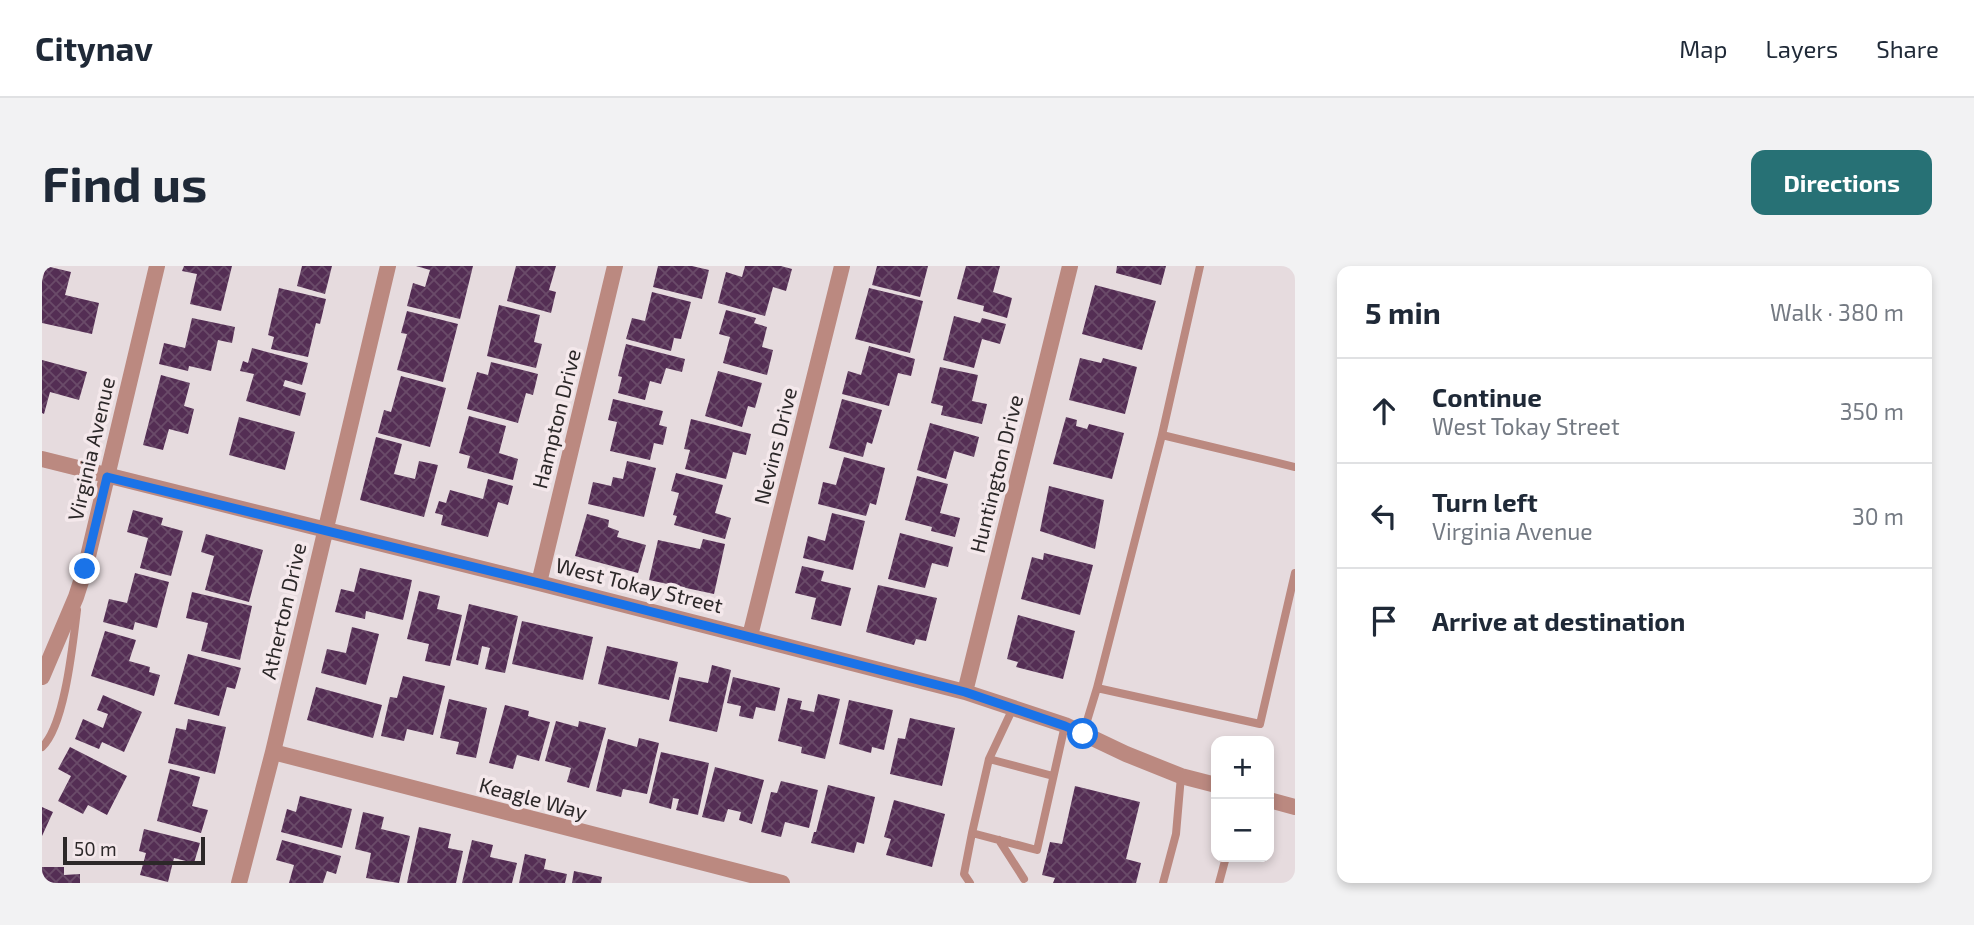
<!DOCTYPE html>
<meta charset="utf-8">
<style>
body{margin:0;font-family:"Exo 2",sans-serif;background:#f2f2f3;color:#1f2937}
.controls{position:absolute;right:21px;bottom:21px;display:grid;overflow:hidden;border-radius:14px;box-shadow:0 4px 10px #0003}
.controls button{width:63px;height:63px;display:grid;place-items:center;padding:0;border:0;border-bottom:2px solid #e0e1e3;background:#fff;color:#1f2937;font:35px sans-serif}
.scale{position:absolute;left:21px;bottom:18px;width:142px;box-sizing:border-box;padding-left:7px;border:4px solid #2c2829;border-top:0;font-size:19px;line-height:24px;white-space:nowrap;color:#2c2829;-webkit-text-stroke:5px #f4e8eb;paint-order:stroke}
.stop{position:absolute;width:21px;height:21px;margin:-16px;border:5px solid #1a73e8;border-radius:50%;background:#fff}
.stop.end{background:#1a73e8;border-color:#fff;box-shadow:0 2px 7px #0008}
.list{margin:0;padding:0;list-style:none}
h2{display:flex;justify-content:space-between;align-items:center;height:91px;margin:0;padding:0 28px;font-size:30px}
h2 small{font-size:23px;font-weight:400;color:#747a83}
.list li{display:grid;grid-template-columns:46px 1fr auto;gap:21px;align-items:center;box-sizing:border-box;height:105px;padding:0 28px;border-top:2px solid #e0e1e3}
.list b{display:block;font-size:26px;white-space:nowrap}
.list p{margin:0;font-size:23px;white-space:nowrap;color:#747a83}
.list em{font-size:23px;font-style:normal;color:#747a83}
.icon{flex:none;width:38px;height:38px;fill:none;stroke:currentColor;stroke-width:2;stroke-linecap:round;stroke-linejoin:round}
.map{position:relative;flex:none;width:1253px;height:617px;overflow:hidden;border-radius:14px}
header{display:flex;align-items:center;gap:42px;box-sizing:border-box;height:98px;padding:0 35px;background:#fff;border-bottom:2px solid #e0e1e3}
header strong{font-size:33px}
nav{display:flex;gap:38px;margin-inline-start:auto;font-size:24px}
.intro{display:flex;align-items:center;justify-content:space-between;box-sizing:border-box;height:168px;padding:0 42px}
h1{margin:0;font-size:49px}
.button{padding:18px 32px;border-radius:14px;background:#277175;color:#fff;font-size:24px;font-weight:700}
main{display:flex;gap:42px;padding:0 42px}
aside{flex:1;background:#fff;border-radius:14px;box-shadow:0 4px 10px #0003}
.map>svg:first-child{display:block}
.building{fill:url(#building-cross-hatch)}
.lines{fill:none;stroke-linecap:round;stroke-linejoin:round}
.service{stroke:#bb8980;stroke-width:8}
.minor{stroke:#bb8980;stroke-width:16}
.route{stroke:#1a73e8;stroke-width:9}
.labels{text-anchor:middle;stroke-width:7;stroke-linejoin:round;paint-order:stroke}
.street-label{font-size:21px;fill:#2c2829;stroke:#f4e8eb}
</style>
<header>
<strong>Citynav</strong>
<nav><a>Map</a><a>Layers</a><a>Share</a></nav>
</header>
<div class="intro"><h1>Find us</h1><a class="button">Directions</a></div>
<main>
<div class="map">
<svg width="1253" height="617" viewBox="0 0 1253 617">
<defs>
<pattern id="building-cross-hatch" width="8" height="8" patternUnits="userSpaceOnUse" patternTransform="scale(1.75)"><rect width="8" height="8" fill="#542e54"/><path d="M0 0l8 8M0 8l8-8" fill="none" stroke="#6a4b69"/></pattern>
</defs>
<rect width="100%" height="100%" fill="#e6dbde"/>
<path class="building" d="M4 0 29 6 23 29 57 37 50 68 0 57V15Z
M142 0H190L179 45 148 38 155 8 140 5Z
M260 0H290L283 28 255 20Z
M374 0H431L418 53 365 40 371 17 383 21 388 4Z
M474 0H514L507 24 514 26 509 47 465 35Z
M616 0H650L667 4 660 33 611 21Z
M703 0H739L750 3 744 25 731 21 723 50 676 37 684 6 700 11Z
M835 0H886L878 31 830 19Z
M924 0H958L951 26 970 32 965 52 941 45 942 40 915 33Z
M1075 0H1124L1119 19 1074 7Z
M1053 19 1114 35 1100 84 1040 68Z
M237 22 284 33 278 58 274 57 266 91 229 83 232 71 226 69Z
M827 22 881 35 868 87 813 73Z
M610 26 649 36 639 73 632 72 629 85 584 73 590 52 603 55Z
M457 39 498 49 492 76 500 78 494 102 445 90Z
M684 44 714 52 712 57 725 61 720 81 731 84 725 109 681 97 688 71 677 68Z
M365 45 416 58 401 116 355 104 365 68 359 67Z
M912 50 938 57 940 52 964 58 958 78 940 73 932 102 901 94Z
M150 52 193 61 190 77 176 74 169 105 147 100 146 105 117 98 122 77 143 82Z
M584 78 643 93 640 106 624 102 619 118 608 115 603 134 576 127 580 111 576 110Z
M827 80 873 93 869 110 856 107 847 140 800 128 806 105 819 109Z
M210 82 266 97 260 119 243 114 241 120 264 127 258 150 204 135 212 108 198 105 201 95 206 97Z
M1038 92 1059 97 1061 92 1095 101 1083 148 1027 134Z
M0 94 45 106 37 134 8 126 2 148 0 147Z
M449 96 496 108 491 129 484 127 476 157 425 143 435 106 446 109Z
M898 101 936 109 930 135 945 138 940 158 899 149 901 140 889 137Z
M676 105 720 117 713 142 706 140 700 161 663 150Z
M119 109 148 117 142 140 152 143 146 168 127 163 121 184 101 179Z
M359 110 404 122 388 181 336 167 342 144 349 146Z
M571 133 621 145 617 159 625 161 621 179 612 177 608 194 568 185 575 156 566 154Z
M800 133 840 144 830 178 825 176 821 191 787 182Z
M427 150 464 160 457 187 476 193 471 214 425 202 428 190 417 187Z
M197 151 253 166 243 204 187 189Z
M1024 151 1035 154 1034 160 1045 163 1047 158 1082 167 1070 213 1011 198Z
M649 153 709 168 704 189 691 186 684 213 643 203 648 184 642 183Z
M888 157 937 171 932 191 912 185 904 213 875 204Z
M334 171 360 178 352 208 373 213 377 195 396 199 382 251 318 234Z
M802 191 843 202 834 239 828 237 824 250 776 238 781 216 794 219Z
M585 195 614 202 602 251 546 238 551 216 569 220 571 211 581 213Z
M634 207 681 219 673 247 689 252 683 273 632 259 635 250 631 249 637 227 629 225Z
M875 210 906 218 898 247 918 252 913 271 889 265 890 261 863 254Z
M446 213 471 220 466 239 456 236 446 271 399 259 401 249 393 247 397 235 404 237 408 224 441 233Z
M1007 220 1062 234 1053 283 998 265Z
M91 244 121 252 119 259 141 265 129 310 98 302 106 272 85 266Z
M790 247 823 255 811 304 761 292 766 270 783 275Z
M545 248 567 254 566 261 577 265 575 271 604 279 596 307 533 290Z
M858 267 911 281 906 301 890 297 883 322 846 313Z
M164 268 221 284 207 336 163 324 172 290 159 286Z
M661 273 683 278 672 328 607 314 616 274 658 283Z
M1002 287 1051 299 1038 349 979 333 990 291 1001 294Z
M760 300 782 305 779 315 809 322 799 360 769 353 774 332 753 327Z
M318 302 370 314 361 354 324 345 323 353 293 346 299 323 312 326Z
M93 307 127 316 115 362 93 356 91 364 61 356 67 333 85 337Z
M836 319 895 332 884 375 874 373 872 379 824 366Z
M377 325 398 330 395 343 420 349 408 400 383 395 387 378 365 373Z
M150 326 210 340 198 394 159 385 166 357 144 352Z
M427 338 476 350 463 407 443 403 448 382 440 380 436 399 414 394Z
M976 349 1033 365 1021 413 974 401 976 396 965 393Z
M480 355 551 371 541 414 470 398Z
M310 361 337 368 324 419 279 407 285 383 304 387Z
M63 365 94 374 87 395 108 401 107 406 118 409 112 430 49 410Z
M565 380 636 396 627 434 556 418Z
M146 388 199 402 193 423 185 421 177 450 132 438Z
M670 399 689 404 675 466 627 455 637 411 666 417Z
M361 410 403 420 391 469 365 463 362 475 339 470 348 431 355 432Z
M691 411 738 422 733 445 714 441 711 453 697 450 699 440 685 437Z
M274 421 340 439 331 472 265 454Z
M776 428 798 433 783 493 759 487 760 481 736 475 746 432 760 435 758 443 772 446Z
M61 429 100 446 82 486 60 476 57 483 33 473 41 453 61 462 66 448 55 444Z
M407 433 445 442 434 492 414 488 417 476 398 472Z
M807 434 851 444 842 484 830 481 829 487 797 478Z
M463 439 487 445 486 450 508 456 497 495 475 489 471 503 447 497Z
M868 452 913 462 900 520 848 508 856 472 863 473Z
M146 453 184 461 173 508 126 497 134 462 144 464Z
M514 455 536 461 537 455 564 462 547 522 525 516 529 502 503 495Z
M597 472 617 477 605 528 581 523 579 531 554 525 566 473 595 481Z
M28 481 85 510 65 549 46 539 41 548 16 535 29 510 16 503Z
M619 486 667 497 656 549 634 544 637 533 631 532 629 543 607 537Z
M673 501 722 514 710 558 697 554 699 546 686 543 682 556 660 551Z
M128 503 158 511 150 540 166 544 159 567 115 555Z
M739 515 776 524 767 562 743 556 739 571 719 566 729 526 735 527Z
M786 519 833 531 822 578 815 576 812 587 769 577 772 566H774Z
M1033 520 1098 536 1084 593 1099 597 1094 617H1011L1013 612 1000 609 1008 576 1020 578Z
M258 530 310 543 300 582 239 566 245 543 254 546Z
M852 534 903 548 890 601 844 589 849 573 842 571Z
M0 541 11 546 0 570Z
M321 546 342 551 339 563 368 570 357 617 324 612 329 587 313 583Z
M377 561 409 568 406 582 421 585 414 617H365Z
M102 563 158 577 152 597 132 592 126 616 98 609 104 587 97 585Z
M240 574 299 590 294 608 285 605 281 617H247L252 599 234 594Z
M430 574 451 579 448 591 475 597 470 617H420Z
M483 588 504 593 502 603 525 608 523 617H477Z
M0 601H22V609L38 608V617H0Z
M532 605 560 611 559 617H530Z"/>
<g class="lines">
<path class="service" d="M1158 0 1120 169 1253 201
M1120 169 1055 422 1218 458 1253 307
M1041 468 1055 422
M0 481C23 460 31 376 35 344
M947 493 971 442
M1011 510 947 493 930 567 995 584 1023 459
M957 574 982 613
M928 617 922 608 930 567
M1121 617 1134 568 1139 510
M1177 617 1184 591"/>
<path class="minor" d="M0 193 497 317 923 426 1023 459 1084 488 1139 510 1174 519
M497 317 573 0
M708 370 800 0
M0 411 34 331 43 303 115 0
M923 426 1028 0
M231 486 740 617
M1227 534 1253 541
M197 617 231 486 346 0"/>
</g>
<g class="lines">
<path class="route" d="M43 303 65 211 497 317 923 426 1023 460 1041 468"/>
</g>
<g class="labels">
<g class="street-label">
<text transform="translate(515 153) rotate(-76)" y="7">Hampton Drive</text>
<text transform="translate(734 180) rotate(-76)" y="7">Nevins Drive</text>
<text transform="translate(50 183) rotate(-77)" y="7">Virginia Avenue</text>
<text transform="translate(955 208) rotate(-76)" y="7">Huntington Drive</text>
<text transform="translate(597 320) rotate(14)" y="7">West Tokay Street</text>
<text transform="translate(242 345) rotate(-77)" y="7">Atherton Drive</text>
<text transform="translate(491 533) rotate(15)" y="7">Keagle Way</text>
</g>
</g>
</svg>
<div class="controls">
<button>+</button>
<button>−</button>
</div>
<div class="scale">50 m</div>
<div class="stop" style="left:1041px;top:468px"></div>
<div class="stop end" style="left:43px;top:303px"></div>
</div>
<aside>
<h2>5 min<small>Walk · 380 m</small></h2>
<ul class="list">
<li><svg class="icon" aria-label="ahead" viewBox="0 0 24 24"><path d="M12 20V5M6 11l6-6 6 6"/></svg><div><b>Continue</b><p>West Tokay Street</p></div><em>350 m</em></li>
<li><svg class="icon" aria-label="left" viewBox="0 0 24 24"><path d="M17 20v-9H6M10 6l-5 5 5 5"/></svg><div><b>Turn left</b><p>Virginia Avenue</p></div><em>30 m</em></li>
<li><svg class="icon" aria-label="arrive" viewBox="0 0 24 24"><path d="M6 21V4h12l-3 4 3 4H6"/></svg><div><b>Arrive at destination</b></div></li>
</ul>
</aside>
</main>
